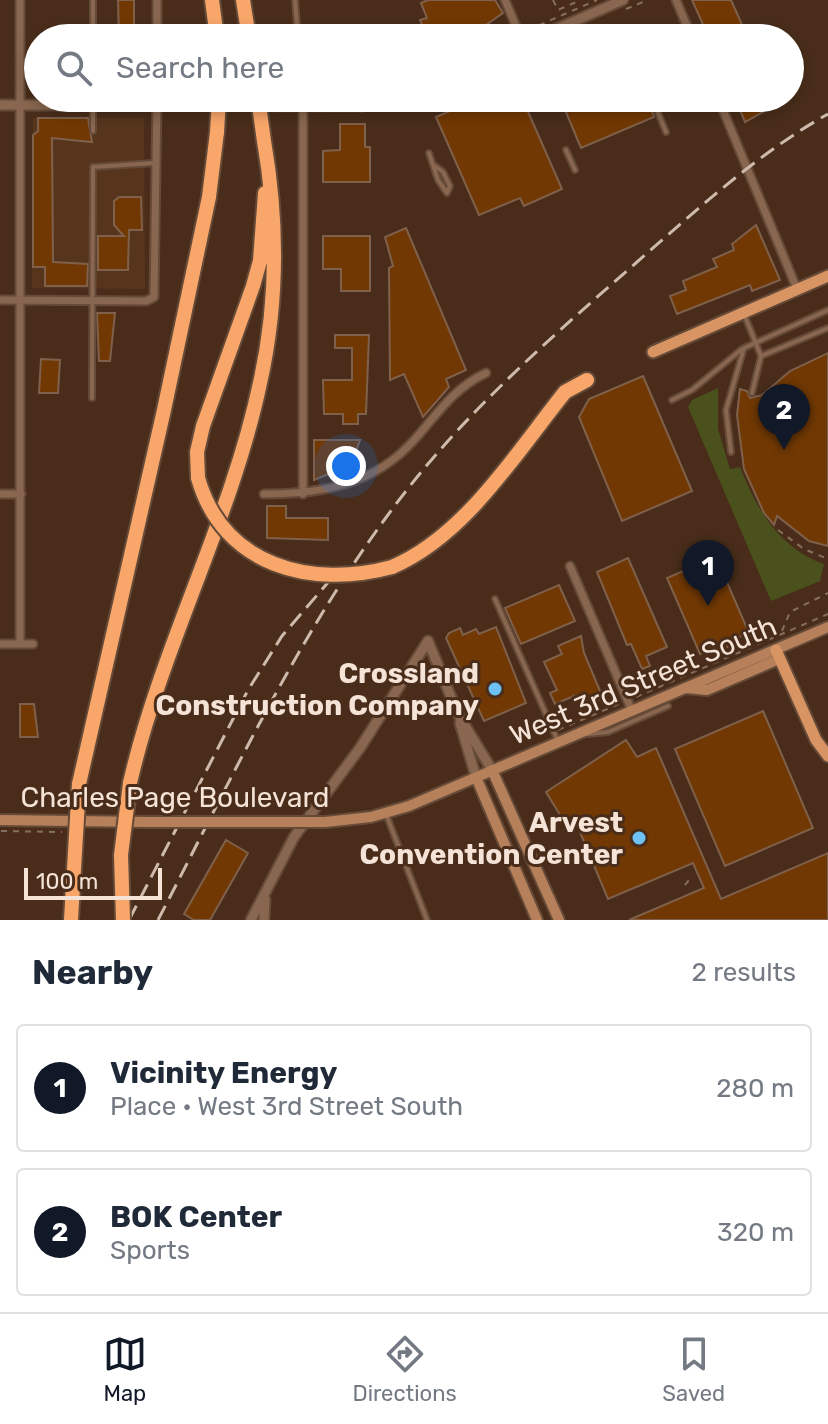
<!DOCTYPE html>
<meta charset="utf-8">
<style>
body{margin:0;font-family:Rubik,sans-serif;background:#f6f6f7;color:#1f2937}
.scale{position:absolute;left:24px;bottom:20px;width:138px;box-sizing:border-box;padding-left:8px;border:4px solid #f5e3d7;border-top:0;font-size:22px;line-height:28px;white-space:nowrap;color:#f5e3d7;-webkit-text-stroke:6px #492d1a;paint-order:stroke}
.you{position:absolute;left:346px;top:466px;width:28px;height:28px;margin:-20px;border:6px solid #fff;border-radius:50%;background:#1a73e8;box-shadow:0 0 0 12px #1a73e833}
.badge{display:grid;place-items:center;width:52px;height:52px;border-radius:50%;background:#111827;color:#fff;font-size:26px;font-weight:700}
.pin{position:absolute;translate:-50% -66px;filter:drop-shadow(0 2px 4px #0008)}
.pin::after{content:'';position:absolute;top:42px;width:28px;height:24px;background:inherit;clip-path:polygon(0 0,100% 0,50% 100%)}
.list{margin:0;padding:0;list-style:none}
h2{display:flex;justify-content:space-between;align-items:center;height:104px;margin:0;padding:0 32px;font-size:34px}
h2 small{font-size:26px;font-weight:400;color:#747a83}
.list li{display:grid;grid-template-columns:52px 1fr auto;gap:24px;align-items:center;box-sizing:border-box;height:128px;margin:0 16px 16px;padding:0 16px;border:2px solid #e0e1e3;border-radius:8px}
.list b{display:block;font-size:30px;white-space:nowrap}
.list p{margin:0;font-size:26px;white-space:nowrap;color:#747a83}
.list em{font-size:26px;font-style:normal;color:#747a83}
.icon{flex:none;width:44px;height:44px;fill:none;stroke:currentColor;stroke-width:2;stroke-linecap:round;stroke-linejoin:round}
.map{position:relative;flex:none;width:828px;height:920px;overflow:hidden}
.search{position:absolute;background:#fff;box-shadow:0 4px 12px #0003;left:24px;right:24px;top:24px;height:88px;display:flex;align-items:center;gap:20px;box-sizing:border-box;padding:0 28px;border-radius:44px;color:#747a83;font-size:30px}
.sheet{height:392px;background:#fff}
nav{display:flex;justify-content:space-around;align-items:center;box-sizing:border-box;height:112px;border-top:2px solid #e0e1e3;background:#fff;font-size:22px;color:#747a83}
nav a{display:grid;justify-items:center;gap:4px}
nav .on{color:#111827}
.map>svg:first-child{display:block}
.built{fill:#57351d}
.green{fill:#4b511c}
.building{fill:#713803;stroke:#7f604b;stroke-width:2}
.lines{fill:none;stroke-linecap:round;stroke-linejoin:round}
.service-casing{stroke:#654a38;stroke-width:8}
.minor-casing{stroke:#654a38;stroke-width:11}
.tertiary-casing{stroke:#654a38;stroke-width:13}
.secondary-casing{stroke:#654a38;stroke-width:14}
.primary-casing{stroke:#654a38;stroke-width:15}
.motorway-casing{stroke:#654a38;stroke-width:18}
.path{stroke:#876f5e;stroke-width:2;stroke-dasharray:6 6;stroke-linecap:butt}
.service{stroke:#88664f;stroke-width:4}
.minor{stroke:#88664f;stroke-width:7}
.tertiary{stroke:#88664f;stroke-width:9}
.secondary{stroke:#b6805b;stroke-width:10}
.primary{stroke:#d99464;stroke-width:11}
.motorway{stroke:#f9a66b;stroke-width:14}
.rail{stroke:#cebaac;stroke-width:3;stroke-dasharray:16 8;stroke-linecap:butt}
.secondary-bridge-casing{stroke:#654a38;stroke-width:14;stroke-linecap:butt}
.motorway-bridge-casing{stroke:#654a38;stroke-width:18;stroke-linecap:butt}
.secondary-bridge{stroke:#b6805b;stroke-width:10}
.motorway-bridge{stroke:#f9a66b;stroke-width:14}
.poi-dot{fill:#6dc2f3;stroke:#492d1a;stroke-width:3}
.labels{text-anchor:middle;stroke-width:6;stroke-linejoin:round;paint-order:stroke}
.poi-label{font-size:28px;font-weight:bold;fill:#f5e3d7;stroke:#492d1a;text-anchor:end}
.street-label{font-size:28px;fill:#f5e3d7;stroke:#492d1a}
</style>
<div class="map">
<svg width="828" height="920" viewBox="0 0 828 920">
<rect width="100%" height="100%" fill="#492d1a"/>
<path class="built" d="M33 118H144L145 289 32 288Z"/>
<path class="green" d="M718 388V429L730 469 740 467C756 508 779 548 824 564L820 581 771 601 688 407 692 400Z"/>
<path class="building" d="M118 0H134V38H119Z
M428 0H495L503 13 486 25 487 30 468 38H436L431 26 424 29 420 20 427 18 421 3Z
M692 0H731L748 38H709Z
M480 98H522L562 189 524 206 520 198 479 215 436 117Z
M560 98H647L654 117 581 148Z
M735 98H774L777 104 745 122Z
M38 118H88L92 142 52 138 53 262 88 264 87 286H45V267H33V135L38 131Z
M340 124H365V147H370V182H323V151L340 150Z
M119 197H141L142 230H129L128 270H98V236H124L114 225V201Z
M756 225 780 280 752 291 750 285 677 314 670 296 686 290 683 281 717 267 713 259 734 250 732 244Z
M406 228 466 370 446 379 449 387 423 417 404 374 390 380 389 268 393 266 385 237Z
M323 236H370V291H341V269H323Z
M97 313H115L110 361H99Z
M335 335H369L366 414H358V424H343V414H324L323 380H352V348H335Z
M828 353V546L809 541 777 516 774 525 764 513 744 469 737 415 740 389 747 391 750 398 762 395 790 371Z
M41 359 60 360 58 393H39Z
M643 376 692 491 622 521 579 417 589 399Z
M314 440H360L351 465 314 480Z
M267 506H286V518H328V540L267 538Z
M716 557 749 633 730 641 732 645 721 650 719 646 700 654 667 578 686 570 685 566Z
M628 558 667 647 646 656 650 666 642 669 631 644 627 645 597 572Z
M559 585 575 621 521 644 505 608Z
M496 627 526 703 484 721 446 638 449 633 460 628 463 635 476 629 479 634Z
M581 636 584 653 603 698 587 704 583 695 574 696 555 704 550 693 557 690 544 662 562 654 558 646Z
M20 704H34L38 737H20Z
M763 711 813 828 725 866 675 749Z
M626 740 637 757 656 748 721 899 828 853V920H629L704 888 693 863 608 899 574 818 565 823 546 792Z
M226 840 248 853 210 920H194L184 914Z"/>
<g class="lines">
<g class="service-casing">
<path id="service" d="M93 0V38
M295 0 298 38
M669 38 688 29
M93 98V131
M652 98 666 132
M566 150 575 170
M429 153 438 180 447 193
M435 166 443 172 450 186 447 193
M744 314 761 356
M752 393 761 356 828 328
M92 398 93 167 154 163
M672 400 692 390 742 349
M731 452 726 410 744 348 828 310
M495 599 557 739
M588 734 608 732 668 706
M386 814 427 920"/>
</g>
<g class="minor-casing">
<path id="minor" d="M20 0V644
M157 0V38
M505 0 521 38
M676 0 692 38
M718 98 797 289
M303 106V494
M0 300 146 301 154 297 157 98
M0 494H21
M264 494C321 494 375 485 415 439 438 413 454 388 486 373
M570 566 632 711
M0 644H33"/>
</g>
<g class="tertiary-casing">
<path id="tertiary" d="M536 38 623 0
M0 105 363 106 394 98
M428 641 458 714 492 770
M460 723 476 777
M251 920 294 837 360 748 428 641
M264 920 265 899"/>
</g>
<g class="secondary-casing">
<path id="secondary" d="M686 688 707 690 779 659
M492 770 559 920
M476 777 537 920
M0 820 147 822
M325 822 371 817 409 806 828 627"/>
</g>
<g class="primary-casing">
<path id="primary" d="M653 352 828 276
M776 650 816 740 828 756"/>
</g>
<g class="motorway-casing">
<path id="motorway" d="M212 0 217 38
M243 0 249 38
M198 478 197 452 203 426 253 286 260 261 265 193
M392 567C465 536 516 453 565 392L587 380
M130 783C161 647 231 520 260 383 278 303 278 222 264 141
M79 784 164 410 209 197 217 132"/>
</g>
<path class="path" d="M553 0 558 10 581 0
M626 9 648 0
M528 30 597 0
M400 105 418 98
M382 111 394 108
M778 530 804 549 828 559
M782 631 790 612 828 593
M636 697 828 614
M558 730 619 704
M1 831 62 832
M685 885 689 880"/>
<use href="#service" class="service"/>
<use href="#minor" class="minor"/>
<use href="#tertiary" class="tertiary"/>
<use href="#secondary" class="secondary"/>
<use href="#primary" class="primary"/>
<use href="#motorway" class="motorway"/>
<path class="rail" d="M129 920 248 690 282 636 337 572
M158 920C234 774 304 622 406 491 473 405 555 334 637 262 698 209 758 153 828 114"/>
<g class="secondary-bridge-casing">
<path id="secondary-bridge" d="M147 822H325"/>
</g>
<g class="motorway-bridge-casing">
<path id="motorway-bridge" d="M258 98 264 141
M217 132 219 98
M198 478C223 566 311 589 392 567
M71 920 79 784
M123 920 121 855 130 783"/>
</g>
<use href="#secondary-bridge" class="secondary-bridge"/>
<use href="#motorway-bridge" class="motorway-bridge"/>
</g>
<g class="poi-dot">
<circle cx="495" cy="689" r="8"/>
<circle cx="639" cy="838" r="8"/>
</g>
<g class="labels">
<g class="poi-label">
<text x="479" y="683">Crossland<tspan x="479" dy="32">Construction Company</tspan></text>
<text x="623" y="832">Arvest<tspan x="623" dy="32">Convention Center</tspan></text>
</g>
<g class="street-label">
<text transform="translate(643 680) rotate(-23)" y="10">West 3rd Street South</text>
<text x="175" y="807">Charles Page Boulevard</text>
</g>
</g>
</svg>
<div class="scale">100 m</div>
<div class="you"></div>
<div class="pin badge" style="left:708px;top:606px">1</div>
<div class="pin badge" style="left:784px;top:450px">2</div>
<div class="search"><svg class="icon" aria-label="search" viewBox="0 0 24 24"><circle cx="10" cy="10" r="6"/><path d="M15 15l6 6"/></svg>Search here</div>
</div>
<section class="sheet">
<h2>Nearby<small>2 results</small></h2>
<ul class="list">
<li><span class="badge">1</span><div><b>Vicinity Energy</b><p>Place · West 3rd Street South</p></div><em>280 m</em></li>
<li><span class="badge">2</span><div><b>BOK Center</b><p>Sports</p></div><em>320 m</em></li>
</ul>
</section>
<nav>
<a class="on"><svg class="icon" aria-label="map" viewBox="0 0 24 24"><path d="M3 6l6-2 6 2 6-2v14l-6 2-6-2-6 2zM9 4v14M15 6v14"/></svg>Map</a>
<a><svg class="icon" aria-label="directions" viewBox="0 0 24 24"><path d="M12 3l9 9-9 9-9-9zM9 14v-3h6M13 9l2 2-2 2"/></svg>Directions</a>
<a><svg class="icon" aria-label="saved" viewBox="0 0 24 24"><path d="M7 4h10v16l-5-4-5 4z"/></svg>Saved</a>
</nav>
